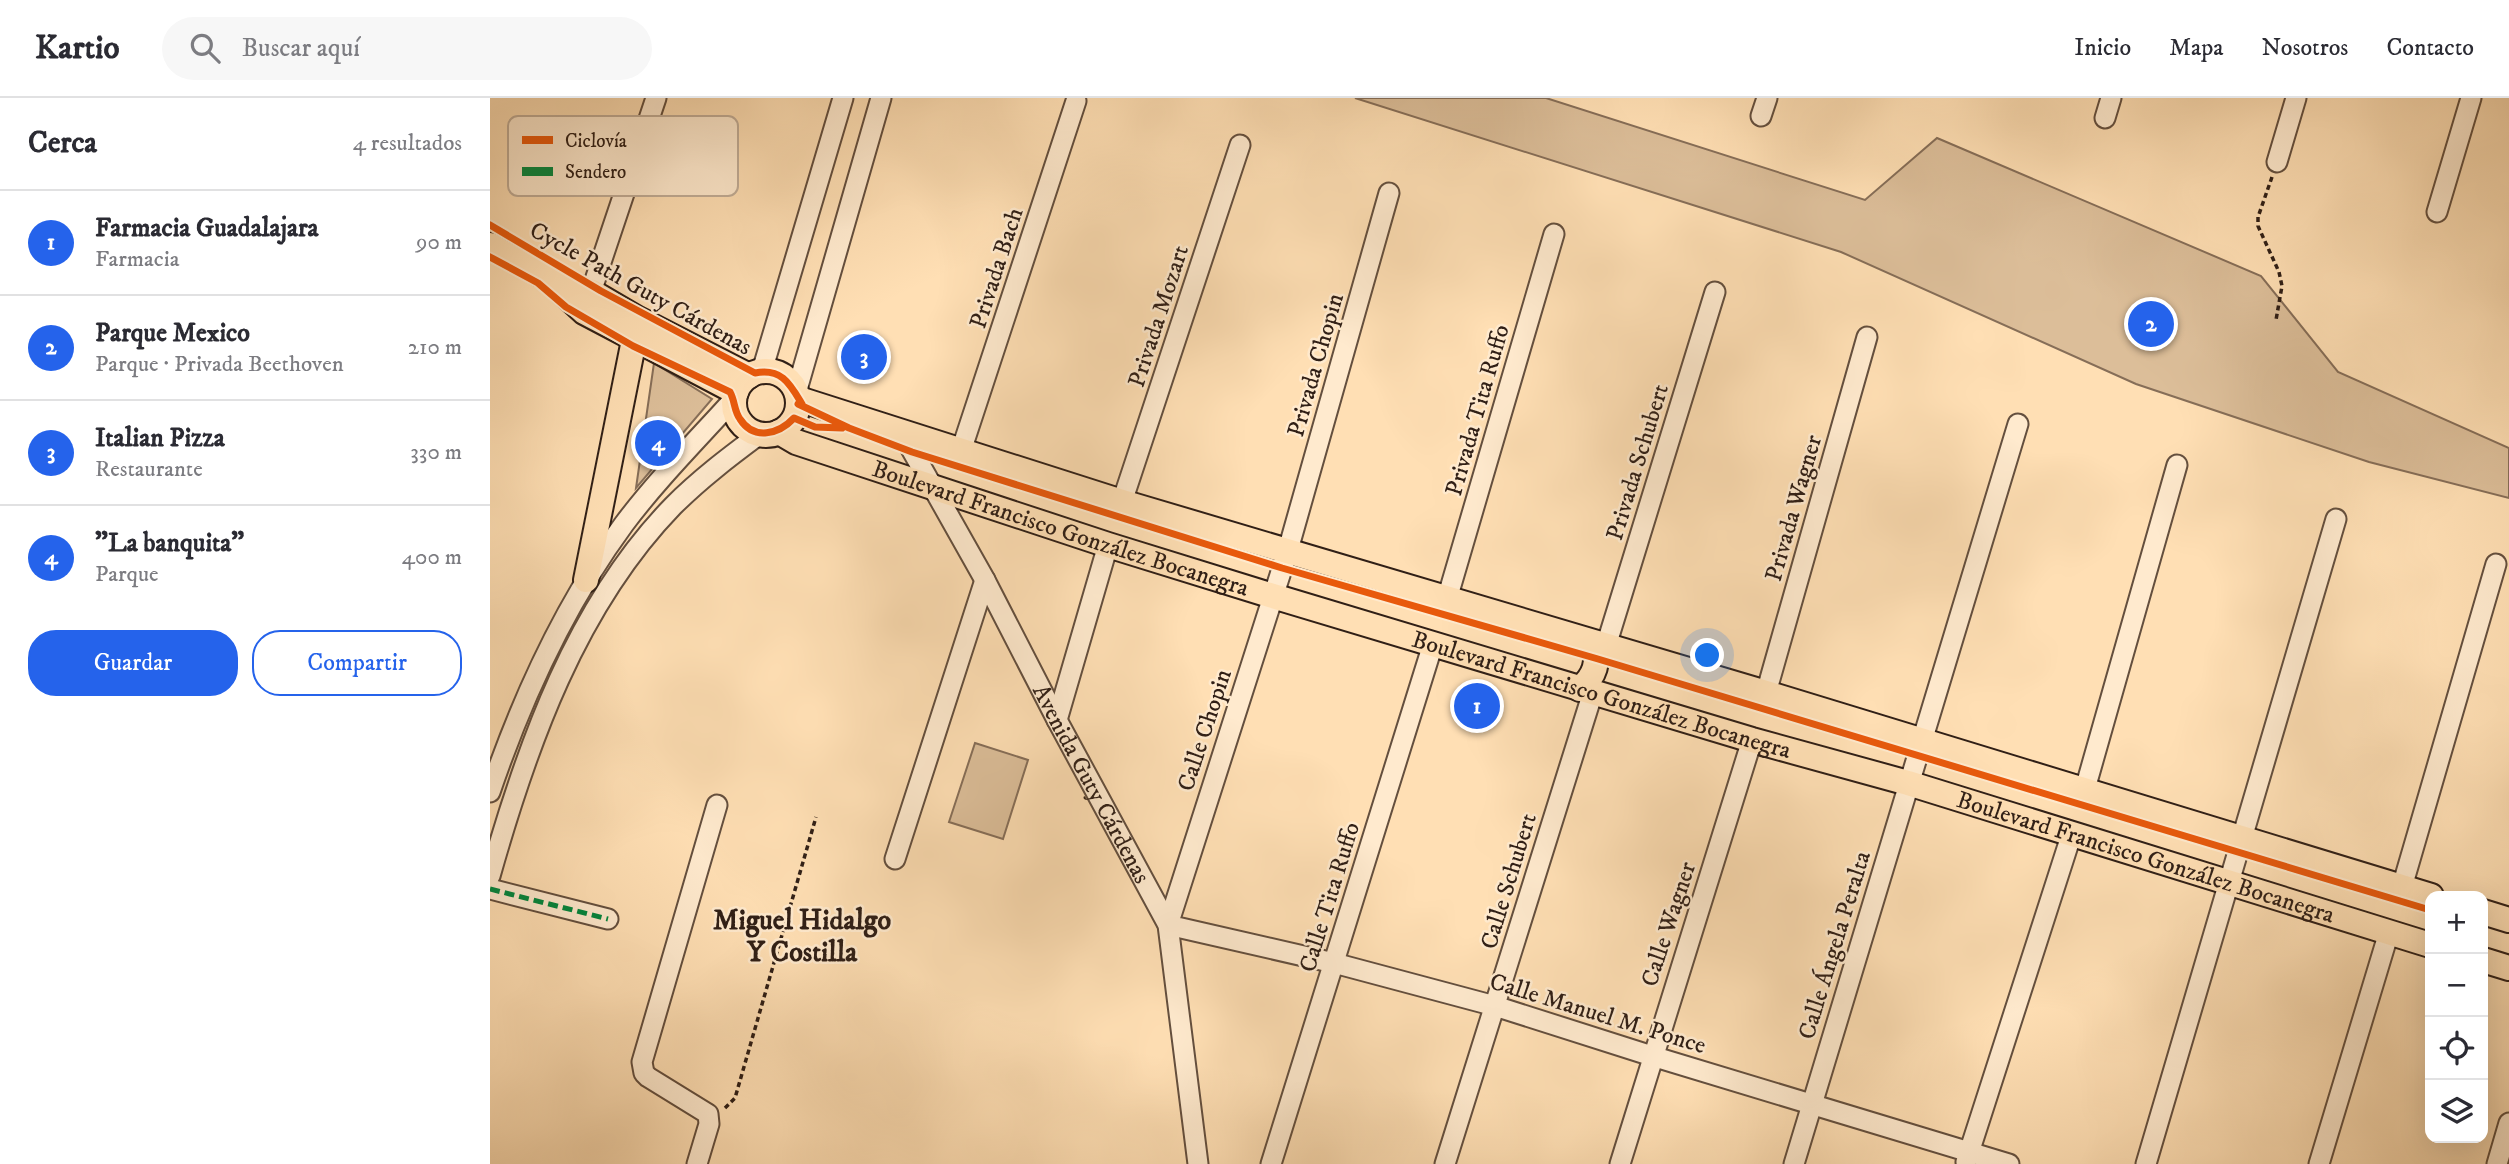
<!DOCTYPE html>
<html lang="es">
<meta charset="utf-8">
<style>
body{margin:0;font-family:"IM FELL DW Pica",serif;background:#f7f7f7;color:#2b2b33}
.controls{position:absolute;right:21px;bottom:21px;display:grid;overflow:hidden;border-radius:14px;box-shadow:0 7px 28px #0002}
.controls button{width:63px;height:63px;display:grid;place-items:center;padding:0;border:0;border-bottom:2px solid #e1e1e2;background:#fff;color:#2b2b33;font:35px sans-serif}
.you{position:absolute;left:1218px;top:558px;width:24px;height:24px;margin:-18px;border:5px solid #fff;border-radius:50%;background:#1a73e8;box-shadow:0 0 0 10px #1a73e833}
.badge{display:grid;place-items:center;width:46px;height:46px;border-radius:50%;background:#2563eb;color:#fff;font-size:23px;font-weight:700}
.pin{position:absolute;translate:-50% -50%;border:4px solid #fff;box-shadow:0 2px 7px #0006}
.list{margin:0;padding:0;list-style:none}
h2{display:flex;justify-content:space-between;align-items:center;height:91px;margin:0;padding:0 28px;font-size:30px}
h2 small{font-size:23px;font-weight:400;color:#7c7c81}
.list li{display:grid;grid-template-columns:46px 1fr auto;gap:21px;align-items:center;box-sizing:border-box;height:105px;padding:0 28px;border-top:2px solid #e1e1e2}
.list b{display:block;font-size:26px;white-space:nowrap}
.list p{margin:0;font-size:23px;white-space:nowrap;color:#7c7c81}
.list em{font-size:23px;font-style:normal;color:#7c7c81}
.actions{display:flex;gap:14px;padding:21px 28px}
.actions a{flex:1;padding:16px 0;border:2px solid #2563eb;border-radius:28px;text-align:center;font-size:24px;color:#2563eb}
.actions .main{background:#2563eb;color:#fff}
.icon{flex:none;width:38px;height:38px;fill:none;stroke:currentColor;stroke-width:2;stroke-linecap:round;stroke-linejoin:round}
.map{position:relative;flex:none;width:2019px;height:1066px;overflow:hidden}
header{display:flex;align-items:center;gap:42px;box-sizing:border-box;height:98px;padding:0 35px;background:#fff;border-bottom:2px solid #e1e1e2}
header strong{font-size:33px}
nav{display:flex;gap:38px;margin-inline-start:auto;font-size:24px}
.search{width:490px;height:63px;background:#f7f7f7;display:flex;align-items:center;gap:18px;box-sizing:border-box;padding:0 24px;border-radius:38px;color:#7c7c81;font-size:26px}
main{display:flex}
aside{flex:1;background:#fff}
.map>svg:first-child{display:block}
.green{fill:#dcbe99;stroke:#866e58;stroke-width:2}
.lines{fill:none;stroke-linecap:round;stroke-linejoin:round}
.minor-casing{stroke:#644f3e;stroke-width:23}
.major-casing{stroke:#301f16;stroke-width:28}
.path{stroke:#301f16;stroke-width:3.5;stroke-dasharray:5 3.5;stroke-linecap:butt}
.minor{stroke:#ffeace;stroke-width:19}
.major{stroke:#ffdfb4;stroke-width:24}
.quiet{stroke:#00873e;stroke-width:5;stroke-dasharray:10 5;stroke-linecap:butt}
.cycleway-casing{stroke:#ffeace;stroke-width:11}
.cycleway{stroke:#e8590c;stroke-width:7}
.labels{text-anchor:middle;stroke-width:5;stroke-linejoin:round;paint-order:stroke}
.street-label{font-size:24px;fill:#301f16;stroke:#ffeace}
.quarter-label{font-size:28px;font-weight:bold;fill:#301f16;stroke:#ffeace}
.key{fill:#ffeace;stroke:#c1ad97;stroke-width:2}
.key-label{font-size:19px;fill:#301f16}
</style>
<header>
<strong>Kartio</strong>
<div class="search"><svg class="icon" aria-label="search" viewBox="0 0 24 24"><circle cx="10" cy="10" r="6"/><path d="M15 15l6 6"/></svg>Buscar aquí</div>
<nav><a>Inicio</a><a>Mapa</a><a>Nosotros</a><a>Contacto</a></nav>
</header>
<main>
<aside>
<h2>Cerca<small>4 resultados</small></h2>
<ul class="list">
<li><span class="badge">1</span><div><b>Farmacia Guadalajara</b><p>Farmacia</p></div><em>90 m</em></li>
<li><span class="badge">2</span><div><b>Parque Mexico</b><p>Parque · Privada Beethoven</p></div><em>210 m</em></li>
<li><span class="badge">3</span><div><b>Italian Pizza</b><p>Restaurante</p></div><em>330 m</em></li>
<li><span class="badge">4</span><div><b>&quot;La banquita&quot;</b><p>Parque</p></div><em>400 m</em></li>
</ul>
<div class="actions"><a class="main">Guardar</a><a>Compartir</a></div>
</aside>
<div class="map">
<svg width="2019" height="1066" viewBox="0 0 2019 1066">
<rect width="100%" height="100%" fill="#ffdfb4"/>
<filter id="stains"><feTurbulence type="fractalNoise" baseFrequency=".00286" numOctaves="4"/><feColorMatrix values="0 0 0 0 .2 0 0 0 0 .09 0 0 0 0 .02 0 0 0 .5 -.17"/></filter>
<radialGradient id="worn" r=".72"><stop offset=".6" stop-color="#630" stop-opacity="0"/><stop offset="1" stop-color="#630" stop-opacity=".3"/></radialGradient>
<path class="green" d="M865 0H1056L1375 102 1447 40 1771 178 1848 274 2019 350V400L1879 364 1646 286 1351 154Z
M164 265 222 301 146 390Z
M485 645 538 662 513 741 459 724Z"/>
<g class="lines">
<g class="minor-casing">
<g id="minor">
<path d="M1271 18 1277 0"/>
<path d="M1615 20 1621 0"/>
<path d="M1787 64 1806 0"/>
<path d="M899 95 798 452 678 827 844 865 1005 908 1162 958 1519 1066"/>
<path d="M1947 114 1981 0"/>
<path d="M97 206 166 0"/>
<path d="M272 273 353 0"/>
<path d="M306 295 391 0"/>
<path id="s1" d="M411 333 495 482 567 622 678 827 708 1066"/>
<path d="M471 353 586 3"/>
<path d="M632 404 750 47"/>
<path d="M957 501 1064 136"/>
<path d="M1116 548 1225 194"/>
<path d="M1276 595 1377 239"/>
<path d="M567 622 618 447"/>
<path d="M1595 691 1687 367"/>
<path d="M0 694C32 600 75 506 134 426 167 382 207 342 244 301"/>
<path d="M405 761 495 482"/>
<path d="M0 778C37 647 86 508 183 408 210 381 239 359 270 336"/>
<path d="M1912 789 2006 466"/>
<path d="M0 791 118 821"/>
<path d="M1476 1064 1582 735"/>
<path d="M207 1066 219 1026 218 1016 158 979 154 975 152 964 227 707"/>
<path d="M781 1066 943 546"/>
<path d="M955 1066 1103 594"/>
<path d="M1130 1066 1262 642"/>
<path d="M1304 1066 1528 326"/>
<path d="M1656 1066 1846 421"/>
<path d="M1829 1066 1899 834"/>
<path d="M2007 1066 2019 1025"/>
</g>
</g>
<g class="major-casing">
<g id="major">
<path d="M0 147 57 180 94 214 246 294"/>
<path d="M65 183 102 194 148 221 259 278"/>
<circle cx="276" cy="305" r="32"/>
<path d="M309 301 632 404 1276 595 1941 798"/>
<path id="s2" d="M289 334 306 344 618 447 783 498 1262 642 1418 685 1940 847"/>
<path d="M96 482 144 242"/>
<path d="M1090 591C1106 577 1108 565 1105 545"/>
<path d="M1993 814 2019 822"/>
<path d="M1993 862 2019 870"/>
</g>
</g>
<path class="path" d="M1782 79 1768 119V128L1789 174 1792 188 1786 222
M235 1010 245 1000 326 719"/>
<use href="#minor" class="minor"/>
<use href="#major" class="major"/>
<path class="quiet" d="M0 791 118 821"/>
<g class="cycleway-casing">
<path id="cycleway" d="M0 127 111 193 265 275C292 270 300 286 312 306
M0 159 48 185 76 209 143 248 240 294C245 303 244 313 250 321 264 343 289 336 304 320L325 329 352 330
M308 306 359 330 422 354 792 470 1108 561 1940 812"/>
</g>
<use href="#cycleway" class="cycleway"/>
</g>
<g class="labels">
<g class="street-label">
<text transform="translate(506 170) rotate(-72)" y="8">Privada Bach</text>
<text transform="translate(151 190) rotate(29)" y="8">Cycle Path Guty Cárdenas</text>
<text transform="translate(668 218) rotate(-72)" y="8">Privada Mozart</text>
<text transform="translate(825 267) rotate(-74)" y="8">Privada Chopin</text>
<text transform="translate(987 312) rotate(-74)" y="8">Privada Tita Ruffo</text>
<text transform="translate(1147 364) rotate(-73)" y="8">Privada Schubert</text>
<text transform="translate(1303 410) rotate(-74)" y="8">Privada Wagner</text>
<text dy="8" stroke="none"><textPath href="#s2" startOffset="298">Boulevard Francisco González Bocanegra</textPath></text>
<text dy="8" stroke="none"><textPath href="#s2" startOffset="864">Boulevard Francisco González Bocanegra</textPath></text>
<text transform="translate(714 632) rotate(-72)" y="8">Calle Chopin</text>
<text dy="8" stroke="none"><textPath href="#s1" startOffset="401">Avenida Guty Cárdenas</textPath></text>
<text dy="8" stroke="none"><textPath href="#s2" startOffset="1432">Boulevard Francisco González Bocanegra</textPath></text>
<text transform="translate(1018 783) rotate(-73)" y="8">Calle Schubert</text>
<text transform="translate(839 799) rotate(-73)" y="8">Calle Tita Ruffo</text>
<text transform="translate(1178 826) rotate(-72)" y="8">Calle Wagner</text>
<text transform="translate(1344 847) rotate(-73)" y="8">Calle Ángela Peralta</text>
<text transform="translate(1108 915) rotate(17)" y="8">Calle Manuel M. Ponce</text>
</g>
<g class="quarter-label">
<text x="312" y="831">Miguel Hidalgo<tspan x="312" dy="32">Y Costilla</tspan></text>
</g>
</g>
<rect x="18" y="18" width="230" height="80" rx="10" class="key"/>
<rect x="32" y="38" width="31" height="8" fill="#e8590c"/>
<rect x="32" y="69" width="31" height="9" fill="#00873e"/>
<g class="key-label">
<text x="75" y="49">Ciclovía</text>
<text x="75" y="80">Sendero</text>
</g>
<rect width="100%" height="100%" filter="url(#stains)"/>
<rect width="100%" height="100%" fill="url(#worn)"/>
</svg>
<div class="controls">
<button>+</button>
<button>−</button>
<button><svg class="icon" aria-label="locate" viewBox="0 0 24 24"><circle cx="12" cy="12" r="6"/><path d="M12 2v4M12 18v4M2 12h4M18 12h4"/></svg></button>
<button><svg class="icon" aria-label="layers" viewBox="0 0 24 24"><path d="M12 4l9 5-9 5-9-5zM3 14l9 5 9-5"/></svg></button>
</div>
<div class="you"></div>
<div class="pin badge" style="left:987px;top:608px">1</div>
<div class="pin badge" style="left:1661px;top:226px">2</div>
<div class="pin badge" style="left:374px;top:259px">3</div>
<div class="pin badge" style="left:168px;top:345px">4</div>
</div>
</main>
